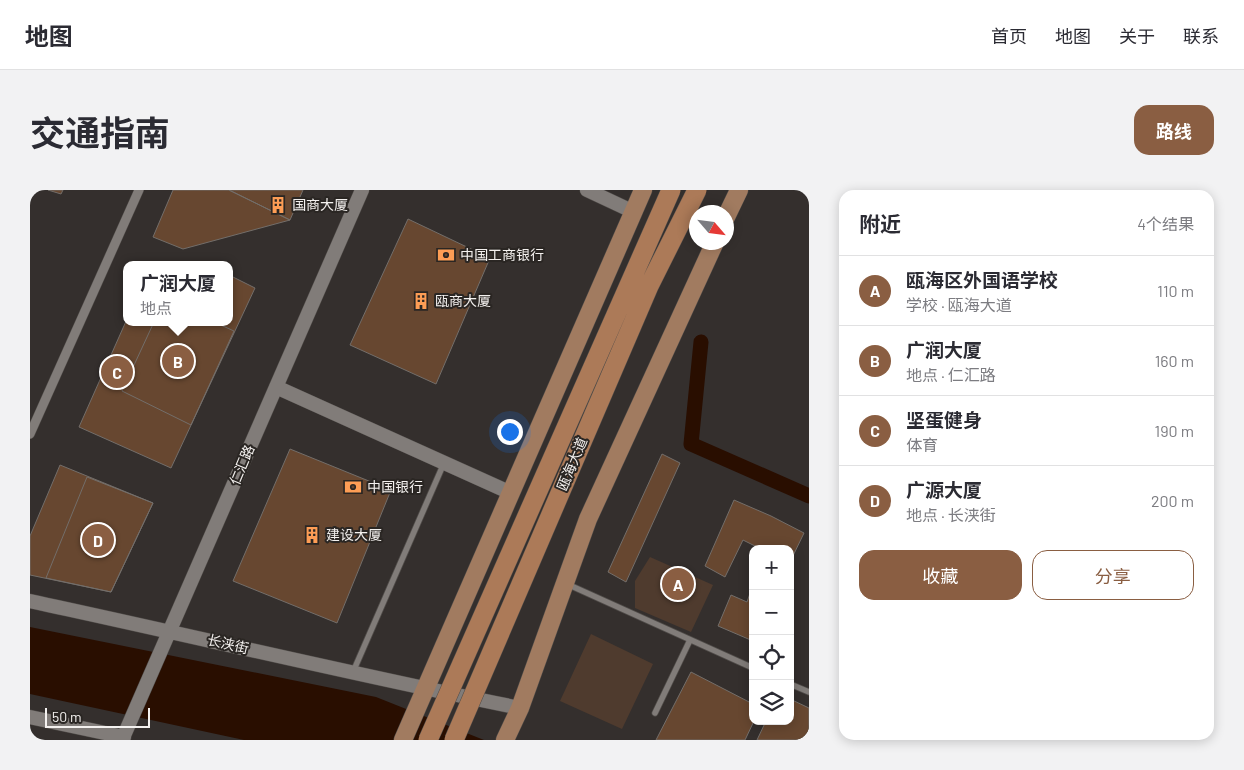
<!DOCTYPE html>
<html lang="zh">
<meta charset="utf-8">
<style>
body{margin:0;font-family:Barlow,"Noto Sans SC",sans-serif;background:#f2f2f3;color:#2b2b33}
.controls{position:absolute;right:15px;bottom:15px;display:grid;overflow:hidden;border-radius:10px;box-shadow:0 2px 12px #0003}
.controls button{width:45px;height:45px;display:grid;place-items:center;padding:0;border:0;border-bottom:1px solid #e1e1e2;background:#fff;color:#2b2b33;font:25px sans-serif}
.compass{position:absolute;left:659px;top:15px;width:45px;height:45px;border-radius:50%;background:#fff;box-shadow:0 2px 12px #0003;rotate:118deg}
.scale{position:absolute;left:15px;bottom:12px;width:105px;box-sizing:border-box;padding-left:5px;border:2px solid #f4f1ef;border-top:0;font-size:14px;line-height:18px;white-space:nowrap;color:#f4f1ef;-webkit-text-stroke:4px #2a2623;paint-order:stroke}
.you{position:absolute;left:479px;top:241px;width:18px;height:18px;margin:-12px;border:4px solid #fff;border-radius:50%;background:#1a73e8;box-shadow:0 0 0 8px #1a73e833}
.badge{display:grid;place-items:center;width:32px;height:32px;border-radius:50%;background:#8a5e42;color:#fff;font-size:16px;font-weight:700}
.pin{position:absolute;translate:-50% -50%;border:2px solid #fff;box-shadow:0 1px 5px #0006}
.popup{position:absolute;left:93px;top:71px;width:110px;height:65px;box-sizing:border-box;display:grid;place-content:center;border-radius:10px;background:#fff;filter:drop-shadow(0 1px 4px #0005);font-size:16px;white-space:nowrap;color:#7c7c81}
.popup b{font-size:19px;color:#2b2b33}
.popup::after{content:'';position:absolute;left:50%;top:100%;margin-left:-10px;border:10px solid transparent;border-top-color:#fff}
.list{margin:0;padding:0;list-style:none}
h2{display:flex;justify-content:space-between;align-items:center;height:65px;margin:0;padding:0 20px;font-size:21px}
h2 small{font-size:16px;font-weight:400;color:#7c7c81}
.list li{display:grid;grid-template-columns:32px 1fr auto;gap:15px;align-items:center;box-sizing:border-box;height:70px;padding:0 20px;border-top:1px solid #e1e1e2}
.list b{display:block;font-size:19px;white-space:nowrap}
.list p{margin:0;font-size:16px;white-space:nowrap;color:#7c7c81}
.list em{font-size:16px;font-style:normal;color:#7c7c81}
.actions{display:flex;gap:10px;padding:15px 20px}
.actions a{flex:1;padding:11px 0;border:1px solid #8a5e42;border-radius:15px;text-align:center;font-size:18px;color:#8a5e42}
.actions .main{background:#8a5e42;color:#fff}
.icon{flex:none;width:28px;height:28px;fill:none;stroke:currentColor;stroke-width:2;stroke-linecap:round;stroke-linejoin:round}
.map{position:relative;flex:none;width:779px;height:550px;overflow:hidden;border-radius:15px}
header{display:flex;align-items:center;gap:30px;box-sizing:border-box;height:70px;padding:0 25px;background:#fff;border-bottom:1px solid #e1e1e2}
header strong{font-size:24px}
nav{display:flex;gap:28px;margin-inline-start:auto;font-size:18px}
.intro{display:flex;align-items:center;justify-content:space-between;box-sizing:border-box;height:120px;padding:0 30px}
h1{margin:0;font-size:35px}
.button{padding:12px 22px;border-radius:15px;background:#8a5e42;color:#fff;font-size:18px;font-weight:700}
main{display:flex;gap:30px;padding:0 30px}
aside{flex:1;background:#fff;border-radius:15px;box-shadow:0 2px 12px #0003}
.map>svg:first-child{display:block}
.green{fill:#4f3b2e}
.water{fill:#290e00}
.lines{fill:none;stroke-linecap:round;stroke-linejoin:round}
.canal{stroke:#290e00;stroke-width:15}
.building{fill:#674730;stroke:#736e6a}
.service-casing{stroke:#504c49;stroke-width:7}
.pedestrian-casing{stroke:#504c49;stroke-width:10}
.tertiary-casing{stroke:#504c49;stroke-width:15}
.primary-casing{stroke:#504c49;stroke-width:19}
.service{stroke:#817c79;stroke-width:5.5}
.pedestrian{stroke:#817c79;stroke-width:9}
.tertiary{stroke:#817c79;stroke-width:14}
.primary{stroke:#a17b60;stroke-width:18}
.trunk-bridge-casing{stroke:#504c49;stroke-width:20;stroke-linecap:butt}
.trunk-bridge{stroke:#ac7a58;stroke-width:19}
.labels{text-anchor:middle;stroke-width:4;stroke-linejoin:round;paint-order:stroke}
.poi-label{font-size:14px;fill:#f4f1ef;stroke:#2a2623;text-anchor:start}
.street-label{font-size:14px;fill:#f4f1ef;stroke:#2a2623}
</style>
<header>
<strong>地图</strong>
<nav><a>首页</a><a>地图</a><a>关于</a><a>联系</a></nav>
</header>
<div class="intro"><h1>交通指南</h1><a class="button">路线</a></div>
<main>
<div class="map">
<svg width="779" height="550" viewBox="0 0 779 550">
<rect width="100%" height="100%" fill="#342f2d"/>
<path class="green" d="M620 367 683 395 661 442 605 418V391Z
M561 444 623 474 592 539 530 511Z"/>
<path class="water" d="M0 437 346 507 454 550H214L0 504Z"/>
<g class="lines">
<path class="canal" d="M671 152 661 254 779 306"/>
</g>
<path class="building" d="M18 0H33L31 4Z
M143 0H199L260 30 153 59 123 47Z
M199 0H273L260 30Z
M378 29 460 68 406 194 320 155Z
M199 85 225 98 141 278 49 237 97 129V132H199Z
M124 132H184L204 141 161 235 92 201Z
M260 259 361 300 307 433 203 391Z
M632 264 650 273 596 392 578 382Z
M30 275 123 313 81 402 0 385V346Z
M57 287 123 313 81 402 16 388Z
M704 310 741 326 774 343 760 372V359H731L713 350 695 387 675 376Z
M723 395V451L688 436 701 405 717 412Z
M661 482 723 514 724 531 715 550H626Z
M760 509 779 518V542L775 550H727L736 531H760Z"/>
<g class="lines">
<g class="service-casing">
<path id="service" d="M537 394 723 478
M323 482 414 273
M760 494 779 502
M625 523 660 450"/>
</g>
<g class="pedestrian-casing">
<path id="pedestrian" d="M0 244 109 0"/>
</g>
<g class="tertiary-casing">
<path id="tertiary" d="M557 0 604 22
M246 197 481 303
M0 411C163 446 326 485 490 518
M0 527 94 547
M92 550 332 0"/>
</g>
<g class="primary-casing">
<path id="primary" d="M696 27 709 0
M373 550 613 0
M475 550 490 518 558 329 685 52"/>
</g>
<use href="#service" class="service"/>
<use href="#pedestrian" class="pedestrian"/>
<use href="#tertiary" class="tertiary"/>
<use href="#primary" class="primary"/>
<g class="trunk-bridge-casing">
<path id="trunk-bridge" d="M398 550 641 0
M424 550 619 96 667 0"/>
</g>
<use href="#trunk-bridge" class="trunk-bridge"/>
</g>
<defs>
<g id="building-bare" transform="scale(1.35)"><path d="M-4-6H4V6H1V3H-1V6H-4ZM-2.5-4.3h1.7v1.8h-1.7ZM.8-4.3h1.7v1.8H.8ZM-2.5-1h1.7V.8h-1.7ZM.8-1h1.7V.8H.8Z" fill="#fd9d55" stroke="#2a2623" stroke-width="2.5" paint-order="stroke"/></g>
<g id="bank-bare" transform="scale(1.35)"><path d="M-6-4H6V4H-6ZM0-2.3a2.3 2.3 0 1 0 0 4.6a2.3 2.3 0 1 0 0-4.6Z" fill="#fd9d55" stroke="#2a2623" stroke-width="2.5" paint-order="stroke"/></g>
</defs>
<g fill-rule="evenodd">
<use href="#building-bare" x="248" y="15"/>
<use href="#bank-bare" x="416" y="65"/>
<use href="#building-bare" x="391" y="111"/>
<use href="#bank-bare" x="323" y="297"/>
<use href="#building-bare" x="282" y="345"/>
</g>
<g class="labels">
<g class="poi-label">
<text x="262" y="20">国商大厦</text>
<text x="430" y="70">中国工商银行</text>
<text x="405" y="116">瓯商大厦</text>
<text x="337" y="302">中国银行</text>
<text x="296" y="350">建设大厦</text>
</g>
<g class="street-label">
<text transform="translate(542 274) rotate(-67)" y="5">瓯海大道</text>
<text transform="translate(212 275) rotate(-67)" y="5">仁汇路</text>
<text transform="translate(198 454) rotate(13)" y="5">长浃街</text>
</g>
</g>
</svg>
<div class="controls">
<button>+</button>
<button>−</button>
<button><svg class="icon" aria-label="locate" viewBox="0 0 24 24"><circle cx="12" cy="12" r="6"/><path d="M12 2v4M12 18v4M2 12h4M18 12h4"/></svg></button>
<button><svg class="icon" aria-label="layers" viewBox="0 0 24 24"><path d="M12 4l9 5-9 5-9-5zM3 14l9 5 9-5"/></svg></button>
</div>
<svg class="compass" viewBox="-18 -18 36 36"><path d="M0-13l5 13h-10z" fill="#e53935"/><path d="M0 13l5-13h-10z" fill="#7c7c81"/></svg>
<div class="scale">50 m</div>
<div class="you"></div>
<div class="pin badge" style="left:648px;top:394px">A</div>
<div class="pin badge" style="left:148px;top:171px">B</div>
<div class="popup"><b>广润大厦</b>地点</div>
<div class="pin badge" style="left:87px;top:182px">C</div>
<div class="pin badge" style="left:68px;top:350px">D</div>
</div>
<aside>
<h2>附近<small>4个结果</small></h2>
<ul class="list">
<li><span class="badge">A</span><div><b>瓯海区外国语学校</b><p>学校 · 瓯海大道</p></div><em>110 m</em></li>
<li><span class="badge">B</span><div><b>广润大厦</b><p>地点 · 仁汇路</p></div><em>160 m</em></li>
<li><span class="badge">C</span><div><b>坚蛋健身</b><p>体育</p></div><em>190 m</em></li>
<li><span class="badge">D</span><div><b>广源大厦</b><p>地点 · 长浃街</p></div><em>200 m</em></li>
</ul>
<div class="actions"><a class="main">收藏</a><a>分享</a></div>
</aside>
</main>
